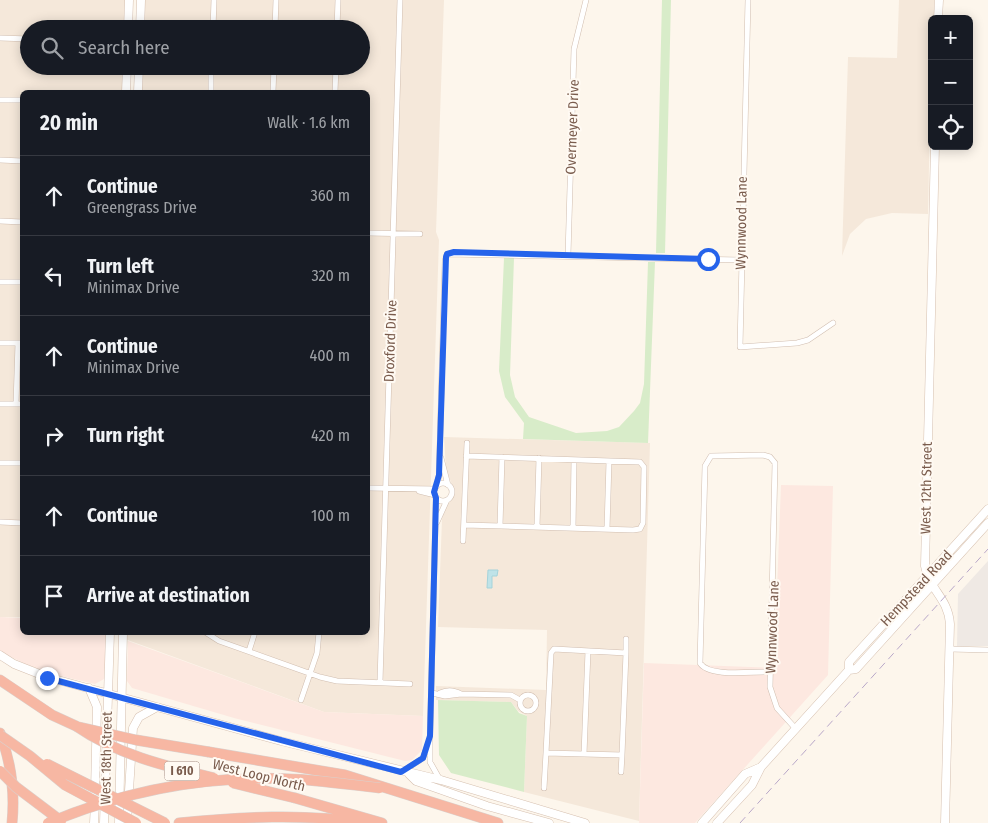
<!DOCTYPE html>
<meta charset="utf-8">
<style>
body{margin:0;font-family:"Fira Sans Condensed",sans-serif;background:#20242c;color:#f1f3f6}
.controls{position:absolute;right:15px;top:15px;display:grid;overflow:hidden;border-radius:8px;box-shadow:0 2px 12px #0003}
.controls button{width:45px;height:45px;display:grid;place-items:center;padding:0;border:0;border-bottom:1px solid #363941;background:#171b24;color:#f1f3f6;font:25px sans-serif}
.stop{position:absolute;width:15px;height:15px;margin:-11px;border:4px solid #2563eb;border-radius:50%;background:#fff}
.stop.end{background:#2563eb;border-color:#fff;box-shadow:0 1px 5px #0008}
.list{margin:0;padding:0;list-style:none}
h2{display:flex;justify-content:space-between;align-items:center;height:65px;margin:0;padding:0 20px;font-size:21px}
h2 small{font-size:16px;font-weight:400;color:#9ea1a6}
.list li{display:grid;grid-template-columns:32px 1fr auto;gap:15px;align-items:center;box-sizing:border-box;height:80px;padding:0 20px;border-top:1px solid #363941}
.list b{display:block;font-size:19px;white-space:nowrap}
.list p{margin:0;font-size:16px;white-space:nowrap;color:#9ea1a6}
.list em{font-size:16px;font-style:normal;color:#9ea1a6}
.icon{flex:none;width:28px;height:28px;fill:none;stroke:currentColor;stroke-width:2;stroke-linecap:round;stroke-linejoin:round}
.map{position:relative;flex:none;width:988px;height:823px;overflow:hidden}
.search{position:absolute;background:#171b24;box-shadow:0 2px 12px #0003;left:20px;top:20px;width:350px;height:55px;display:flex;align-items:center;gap:12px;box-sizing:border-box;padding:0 18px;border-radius:28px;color:#9ea1a6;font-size:19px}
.panel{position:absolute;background:#171b24;box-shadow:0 2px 12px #0003;left:20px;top:90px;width:350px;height:545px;border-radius:8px}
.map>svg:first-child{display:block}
.residential{fill:#f5e8da}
.commercial{fill:#fde8e0}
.industrial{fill:#efe9e4}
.green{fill:#d8ecc9}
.water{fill:#bfe3e8;stroke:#a5d3da}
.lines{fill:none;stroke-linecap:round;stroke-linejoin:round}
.street-casing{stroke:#d1beb0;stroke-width:6}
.secondary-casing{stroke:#d6c0b0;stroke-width:9}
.highway-casing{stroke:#dad1cd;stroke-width:11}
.street{stroke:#fff;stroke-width:5}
.secondary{stroke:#fff;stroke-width:8}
.highway{stroke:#f7b7a3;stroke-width:10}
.rail{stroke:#b9a8c9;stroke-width:1;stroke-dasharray:8 5;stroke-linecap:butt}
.highway-bridge-casing{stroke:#dad1cd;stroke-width:11;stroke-linecap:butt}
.highway-bridge{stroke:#f7b7a3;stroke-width:10}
.route{stroke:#2563eb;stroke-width:6}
.labels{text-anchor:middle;stroke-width:4;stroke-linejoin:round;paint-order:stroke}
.shield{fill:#fffaf3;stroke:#a28b7f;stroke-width:1}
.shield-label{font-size:12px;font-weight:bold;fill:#7a5c4d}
.street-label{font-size:14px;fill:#7a5c4d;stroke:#fffaf3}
</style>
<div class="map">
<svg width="988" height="823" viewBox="0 0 988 823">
<rect width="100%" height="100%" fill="#fdf6ec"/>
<path class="residential" d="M0 0H126L125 29H29V66H124V92H22V617H0Z
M143 0H444L436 232 439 240 423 716 324 712 125 639V632H368V92H141L142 66H361V29H143Z
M899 0H934V19H932L928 214 892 213 866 219 850 234 842 256 848 57 897 58Z
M444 437 650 443 639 821 524 792 527 716 518 711 511 702 436 700V686L546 690 547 630 438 627 442 519 446 504 452 498 453 487 446 470Z"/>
<path class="commercial" d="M781 485 833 486 828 675 695 823H639L644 663 774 668Z
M0 617 22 618V632L108 633 104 679 95 684 52 674 25 664 0 651Z
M128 641 324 712 423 716 422 750 412 760 405 761 234 718 132 688 127 681Z"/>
<path class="industrial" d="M988 561V646H957L958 594Z"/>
<path class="green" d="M662 0H671L665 253H656Z
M504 258H514L510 375 515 397 529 417 576 433 607 431 619 427 634 411 640 403 644 384 648 262H655L648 443 523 439 524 423 505 397 499 371Z
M438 700 511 702 519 713 527 716 524 792 451 773 439 755Z"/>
<path class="water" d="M488 570H498L497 576H492V588H487Z"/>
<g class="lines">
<g class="street-casing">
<path id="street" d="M748 0 740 347 797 343 808 340 833 323
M213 29 214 0
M275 29 276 0
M337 29 338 0
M0 38 29 39
M211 92V66
M273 92 274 66
M335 92 336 66
M0 100H22
M0 160 22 161
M0 221 22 222
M368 233 420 234
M568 255 574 49 586 0
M0 282H22
M0 343H22
M0 404H22
M16 404 18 343
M441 458 448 485
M0 463H22
M434 492a9 9 0 1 1 18 0a9 9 0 1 1-18 0Z
M437 486 439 475 445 261 447 254 740 260
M368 488 435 489
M419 491 435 495
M436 498 430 736V762L439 778
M0 522 22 523
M437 522 447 500
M464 525 633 530 640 529 643 523 644 467 640 462 466 456
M500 526 502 457
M537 527 539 458
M573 528 574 460
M607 529 609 461
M463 541 467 443
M205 632 219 641 320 677 337 681 410 684
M554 649 626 653 622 755 546 753 551 653Z
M950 649 988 650
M249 651 255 632
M626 653V639
M770 672C754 671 709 678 700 663L705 466 711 456 763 455 770 457 775 463 770 687 777 708 796 729
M380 682 400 0
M432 693 445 696 461 694 511 695 520 700
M440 693C448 689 454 690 461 694
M520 703a8 8 0 1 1 16 0a8 8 0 1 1-16 0Z
M301 700 317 653 319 632
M584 754 588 651
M403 771 423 758 428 744
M621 772 622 755
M544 788 546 753"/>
</g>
<g class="secondary-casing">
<path id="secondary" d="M938 19 939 0
M128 29 129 0
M140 29 141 0
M126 92 127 66
M138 92 139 66
M935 146 925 566C929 590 948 597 950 624L945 823
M0 655 14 664 47 677 281 741 441 780 585 823
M849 670V662L988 509
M89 688 97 707 95 791
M409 774 416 781 487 806 549 823
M127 822 133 728 139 717 157 707
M94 823 95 803
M104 823 110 632
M119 823 123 632
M702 823 745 774 761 767
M717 823 752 785 761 767 849 670 856 669 988 523"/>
</g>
<g class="highway-casing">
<path id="highway" d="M0 680 52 715 76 726
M0 733C11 762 15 793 12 823
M209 752 345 775 498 823
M295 798 382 823
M179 823C241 817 303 813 365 823"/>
</g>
<use href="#street" class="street"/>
<use href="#secondary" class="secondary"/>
<use href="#highway" class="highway"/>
<path class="rail" d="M740 823 988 549"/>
<g class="highway-bridge-casing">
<path id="highway-bridge" d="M76 726C118 755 165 766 214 778
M79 727 136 740 209 752
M0 735 30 756 65 785 136 823
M47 764 165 823
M0 771 16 787 61 821
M233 783 295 798
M48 823C124 791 207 775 289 779 320 780 350 785 380 788"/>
</g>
<use href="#highway-bridge" class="highway-bridge"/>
</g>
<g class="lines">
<path class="route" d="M47 678 401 772 423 758 430 736 436 498 434 492 439 475 446 257 447 254 454 252 708 259"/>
</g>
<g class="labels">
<rect class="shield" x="164.5" y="761.5" width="35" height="19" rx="4"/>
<g class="shield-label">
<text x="182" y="775">I 610</text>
</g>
<g class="street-label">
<text transform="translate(572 127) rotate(-88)" y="5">Overmeyer Drive</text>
<text transform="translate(741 223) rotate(-89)" y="5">Wynnwood Lane</text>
<text transform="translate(390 341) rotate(-88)" y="5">Droxford Drive</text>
<text transform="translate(926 488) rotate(-89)" y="5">West 12th Street</text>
<text transform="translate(916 588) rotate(-47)" y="5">Hempstead Road</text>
<text transform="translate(772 627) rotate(-88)" y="5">Wynnwood Lane</text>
<text transform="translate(106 758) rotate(-89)" y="5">West 18th Street</text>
<text transform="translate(259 775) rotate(14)" y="5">West Loop North</text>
</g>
</g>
</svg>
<div class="controls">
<button>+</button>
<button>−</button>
<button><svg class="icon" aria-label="locate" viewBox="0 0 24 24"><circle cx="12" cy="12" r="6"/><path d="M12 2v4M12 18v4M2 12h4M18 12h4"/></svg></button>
</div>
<div class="stop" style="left:708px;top:259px"></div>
<div class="stop end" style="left:47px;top:678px"></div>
<div class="search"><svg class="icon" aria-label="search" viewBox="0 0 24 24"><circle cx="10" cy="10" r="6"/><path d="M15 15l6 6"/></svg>Search here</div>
<section class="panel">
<h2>20 min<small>Walk · 1.6 km</small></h2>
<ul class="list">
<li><svg class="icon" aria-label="ahead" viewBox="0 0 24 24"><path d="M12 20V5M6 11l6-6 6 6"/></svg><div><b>Continue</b><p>Greengrass Drive</p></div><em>360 m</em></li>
<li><svg class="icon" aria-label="left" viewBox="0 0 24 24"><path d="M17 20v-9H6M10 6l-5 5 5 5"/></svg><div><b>Turn left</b><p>Minimax Drive</p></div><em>320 m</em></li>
<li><svg class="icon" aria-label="ahead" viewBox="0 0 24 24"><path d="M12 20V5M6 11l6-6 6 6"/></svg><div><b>Continue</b><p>Minimax Drive</p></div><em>400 m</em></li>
<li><svg class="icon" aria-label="right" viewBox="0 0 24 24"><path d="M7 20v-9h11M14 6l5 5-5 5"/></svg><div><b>Turn right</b></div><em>420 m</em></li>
<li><svg class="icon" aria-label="ahead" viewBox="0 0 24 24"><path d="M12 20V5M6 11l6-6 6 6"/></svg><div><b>Continue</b></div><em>100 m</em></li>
<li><svg class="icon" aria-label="arrive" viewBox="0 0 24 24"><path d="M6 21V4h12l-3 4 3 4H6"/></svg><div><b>Arrive at destination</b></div></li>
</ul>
</section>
</div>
